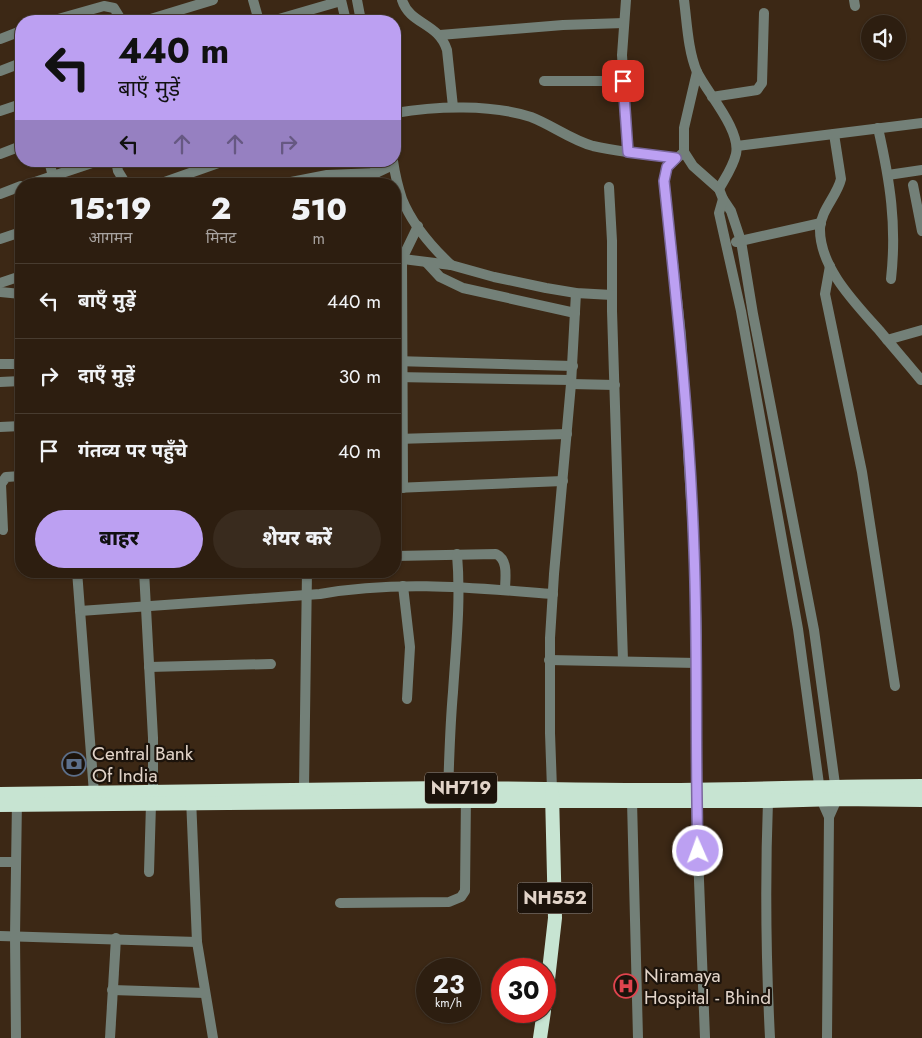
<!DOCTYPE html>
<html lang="hi">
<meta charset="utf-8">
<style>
body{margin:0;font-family:Jost,"Noto Sans Devanagari",sans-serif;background:#392b1e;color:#f1f3f6;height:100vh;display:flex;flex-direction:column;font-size:19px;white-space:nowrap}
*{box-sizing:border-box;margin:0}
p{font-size:16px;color:#a7a29f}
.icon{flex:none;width:28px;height:28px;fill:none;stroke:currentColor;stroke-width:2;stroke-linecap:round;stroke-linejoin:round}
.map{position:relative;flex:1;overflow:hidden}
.panel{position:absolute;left:15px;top:178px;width:386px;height:400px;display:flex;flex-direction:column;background:#2d1e10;border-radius:20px;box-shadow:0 1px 4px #0004,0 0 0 1px #483c30}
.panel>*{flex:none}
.hud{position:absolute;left:15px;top:15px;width:386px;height:152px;border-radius:20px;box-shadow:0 1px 4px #0004,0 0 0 1px #483c30;background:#bca0f2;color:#111;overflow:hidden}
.buttons{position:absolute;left:861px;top:15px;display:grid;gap:10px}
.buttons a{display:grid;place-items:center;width:45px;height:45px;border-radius:50%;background:#2d1e10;box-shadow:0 1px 4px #0004,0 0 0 1px #483c30;font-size:25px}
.speed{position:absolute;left:416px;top:958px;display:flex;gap:10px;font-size:25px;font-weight:700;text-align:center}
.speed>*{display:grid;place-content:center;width:65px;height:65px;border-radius:50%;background:#2d1e10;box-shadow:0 1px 4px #0004,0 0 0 1px #483c30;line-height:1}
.speed small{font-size:12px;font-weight:400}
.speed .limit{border:8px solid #d22;background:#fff;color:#111}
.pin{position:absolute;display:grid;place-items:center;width:42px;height:42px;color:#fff;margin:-21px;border-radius:10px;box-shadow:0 2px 8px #0006}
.me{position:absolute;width:55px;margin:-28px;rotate:358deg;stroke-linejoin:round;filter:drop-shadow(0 0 4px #0008)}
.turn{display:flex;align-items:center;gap:18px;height:105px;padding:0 20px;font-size:22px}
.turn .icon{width:65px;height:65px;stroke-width:2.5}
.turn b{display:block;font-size:35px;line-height:42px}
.lanes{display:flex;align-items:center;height:48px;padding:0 20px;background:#0003;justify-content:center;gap:25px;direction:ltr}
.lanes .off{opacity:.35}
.eta{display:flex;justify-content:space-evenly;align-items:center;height:85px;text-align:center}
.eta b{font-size:30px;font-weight:800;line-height:35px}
.primary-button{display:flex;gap:10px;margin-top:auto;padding:10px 20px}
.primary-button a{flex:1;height:58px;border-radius:30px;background:#bca0f2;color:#111;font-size:20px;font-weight:800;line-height:58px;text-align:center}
.primary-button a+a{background:#392b1e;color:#f1f3f6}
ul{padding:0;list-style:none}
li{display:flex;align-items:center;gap:15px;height:75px;padding:0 20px;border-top:1px solid #483c30}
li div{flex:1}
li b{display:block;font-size:19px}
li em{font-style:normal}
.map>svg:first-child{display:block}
</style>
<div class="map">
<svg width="922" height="1038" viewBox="0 0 922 1038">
<rect width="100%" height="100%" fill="#3c2815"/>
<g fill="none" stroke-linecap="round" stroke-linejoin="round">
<g stroke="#738078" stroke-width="10">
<polyline points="253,0 259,21"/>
<polyline points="341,0 346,21"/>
<polyline points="357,0 361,21"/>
<path d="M402,0c8,25 36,22 45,50l6,57"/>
<polyline points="626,0 622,55 628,152"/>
<path d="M684,0c3,23 4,51 13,72 11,22 44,58 39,82 -3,13 -11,24 -17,35"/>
<polyline points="854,0 855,6"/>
<polyline points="51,21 104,6 114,8 122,21"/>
<polyline points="144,21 213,0"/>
<polyline points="272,21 341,1"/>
<polyline points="440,35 563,25 624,23"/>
<polyline points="0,39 21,31"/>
<polyline points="0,71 21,63"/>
<polyline points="697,72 684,128 684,152 693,166 719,189 723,199 731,211 741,241 753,314 814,630 837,799 829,817"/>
<polyline points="544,81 623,81"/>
<polyline points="712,97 757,90 762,83 764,13"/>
<polyline points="0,111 21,104"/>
<path d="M395,113c41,-7 96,-9 136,4 21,8 40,23 62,29 27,6 55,9 83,12"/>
<path d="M878,128c12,53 19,97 13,151"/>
<path d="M834,134l7,45c-4,17 -20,31 -21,49 -1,39 35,75 59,102 14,17 28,33 42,50"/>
<polyline points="737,146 922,123"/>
<polyline points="684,152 667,167 664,181 681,335 694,550 697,640 696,801 705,1038"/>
<polyline points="0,154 21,146"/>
<polyline points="49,161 55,184"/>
<polyline points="116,161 118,171 126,184"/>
<polyline points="374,161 376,173"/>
<path d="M393,161c2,13 5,26 9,38 10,25 30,48 49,66"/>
<polyline points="888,175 922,170"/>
<polyline points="29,184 98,161"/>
<polyline points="159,184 224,161"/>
<polyline points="281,184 327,175 376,173 393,165"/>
<polyline points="913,185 922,231"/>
<polyline points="609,187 612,241 612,311 623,661"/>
<polyline points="0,194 21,186"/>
<polyline points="723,199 719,213 741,311 798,629 821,799 829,817 827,1038"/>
<polyline points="0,239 21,232"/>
<polyline points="736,242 821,223"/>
<polyline points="395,258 451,265 494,277 546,288 576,293 612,295"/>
<polyline points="427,263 440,277 463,288 575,313"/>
<polyline points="830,266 825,294 862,472 895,686"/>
<polyline points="0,283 21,276"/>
<polyline points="0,292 21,294"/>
<polyline points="887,340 922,330"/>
<polyline points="395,361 573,366"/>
<polyline points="0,364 21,364"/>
<polyline points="395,377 571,380"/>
<polyline points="0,382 21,381"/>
<polyline points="571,384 615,385"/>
<polyline points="0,427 21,426"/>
<polyline points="396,439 567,434"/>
<polyline points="395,488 563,481"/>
<polyline points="403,488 402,259 418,226"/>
<polyline points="3,530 1,484 6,477 21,476"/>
<path d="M395,556l101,-2c13,6 9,24 9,36"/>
<polyline points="77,571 94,793"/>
<polyline points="144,571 153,738 153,793"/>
<polyline points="403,586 410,647 407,699"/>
<path d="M80,611l240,-17c78,-14 155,-6 233,0"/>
<polyline points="549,660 697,663"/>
<polyline points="149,667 271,664"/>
<polyline points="304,789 307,571"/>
<polyline points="552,789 550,733 550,638 554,574 571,384 576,293"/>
<path d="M448,795c1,-35 2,-69 5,-103 3,-47 8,-91 4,-138"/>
<polyline points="191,798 197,942 213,1038"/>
<polyline points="632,801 638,1038"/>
<path d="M768,801c-3,79 -2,158 2,237"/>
<polyline points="0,862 16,862"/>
<polyline points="149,872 151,804"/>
<polyline points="340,903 449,902 461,897 465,891 466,794"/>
<polyline points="0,936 197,942"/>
<polyline points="112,990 205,993"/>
<polyline points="16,1038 15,936 17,800"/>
<polyline points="110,1038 116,938"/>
</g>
<g stroke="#c7e4d2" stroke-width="14">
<path d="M0,794c148,-1 296,-5 445,-6 66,0 133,2 199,2 93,0 185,-4 278,-4"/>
<polyline points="0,805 466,801 768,801 837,799 922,800"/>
<polyline points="545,1006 555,918 552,793"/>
<polyline points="540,1038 544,1011"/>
</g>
</g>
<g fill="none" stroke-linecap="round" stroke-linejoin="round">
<g stroke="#7a689d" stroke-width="12">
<path id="route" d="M623,81l5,71 48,6 -9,9 -3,14c13,123 26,245 30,369 4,100 1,201 4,301"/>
</g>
<use href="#route" stroke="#bca0f2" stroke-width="9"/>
</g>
<defs>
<g id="bank-ring" transform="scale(1.25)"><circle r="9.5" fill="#1c130b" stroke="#5c6f8a" stroke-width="1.5"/><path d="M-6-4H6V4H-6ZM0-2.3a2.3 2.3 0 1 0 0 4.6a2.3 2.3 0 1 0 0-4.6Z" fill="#5c6f8a"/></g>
<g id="hospital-ring" transform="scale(1.25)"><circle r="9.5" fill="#1c130b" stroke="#e0444e" stroke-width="1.5"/><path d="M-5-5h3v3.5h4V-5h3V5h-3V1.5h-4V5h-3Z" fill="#e0444e"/></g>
</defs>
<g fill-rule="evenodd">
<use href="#bank-ring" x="74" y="764"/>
<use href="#hospital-ring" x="626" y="986"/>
</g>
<g text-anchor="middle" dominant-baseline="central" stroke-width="4.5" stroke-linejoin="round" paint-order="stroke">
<g fill="#1c130b" stroke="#a79a90" stroke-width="1">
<rect x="425" y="772.5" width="72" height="31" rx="4"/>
<rect x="517.5" y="882.5" width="75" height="31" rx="4"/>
</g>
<g font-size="18" font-weight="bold" fill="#e2d4c9">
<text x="461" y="788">NH719</text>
<text x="555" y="898">NH552</text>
</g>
<g font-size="19" fill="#e2d4c9" stroke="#1c130b" text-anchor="start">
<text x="92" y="753">Central Bank<tspan x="92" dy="22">Of India</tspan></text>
<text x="644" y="975">Niramaya<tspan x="644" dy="22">Hospital - Bhind</tspan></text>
</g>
</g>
</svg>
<div class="buttons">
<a><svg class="icon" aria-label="sound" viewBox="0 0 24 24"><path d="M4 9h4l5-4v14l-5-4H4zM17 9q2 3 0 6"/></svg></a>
</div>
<div class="speed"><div>23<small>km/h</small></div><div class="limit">30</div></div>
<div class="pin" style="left:623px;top:81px;background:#d93025"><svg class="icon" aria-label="arrive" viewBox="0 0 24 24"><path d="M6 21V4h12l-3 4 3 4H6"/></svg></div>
<svg class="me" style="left:698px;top:851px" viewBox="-20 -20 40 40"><circle r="17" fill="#bca0f2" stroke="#fff" stroke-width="3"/><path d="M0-11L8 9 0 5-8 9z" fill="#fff"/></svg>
<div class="hud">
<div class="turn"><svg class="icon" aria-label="left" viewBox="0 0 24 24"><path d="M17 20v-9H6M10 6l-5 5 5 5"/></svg><div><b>440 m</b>बाएँ मुड़ें</div></div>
<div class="lanes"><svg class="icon" aria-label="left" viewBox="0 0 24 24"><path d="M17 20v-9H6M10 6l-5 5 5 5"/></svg><svg class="icon off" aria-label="ahead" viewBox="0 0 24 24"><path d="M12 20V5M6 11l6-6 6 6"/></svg><svg class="icon off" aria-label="ahead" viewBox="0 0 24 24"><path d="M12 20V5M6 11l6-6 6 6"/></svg><svg class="icon off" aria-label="right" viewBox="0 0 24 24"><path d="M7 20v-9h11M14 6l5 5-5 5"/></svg></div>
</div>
<section class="panel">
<div class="eta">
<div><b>15:19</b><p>आगमन</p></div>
<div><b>2</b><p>मिनट</p></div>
<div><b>510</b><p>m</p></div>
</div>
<ul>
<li><svg class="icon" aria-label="left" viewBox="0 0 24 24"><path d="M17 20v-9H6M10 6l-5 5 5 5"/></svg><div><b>बाएँ मुड़ें</b></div><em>440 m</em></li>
<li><svg class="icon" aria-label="right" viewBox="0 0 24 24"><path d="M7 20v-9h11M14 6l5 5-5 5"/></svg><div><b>दाएँ मुड़ें</b></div><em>30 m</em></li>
<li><svg class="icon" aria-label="arrive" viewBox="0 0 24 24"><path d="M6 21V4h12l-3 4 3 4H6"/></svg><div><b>गंतव्य पर पहुँचे</b></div><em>40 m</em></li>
</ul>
<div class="primary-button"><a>बाहर</a><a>शेयर करें</a></div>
</section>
</div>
